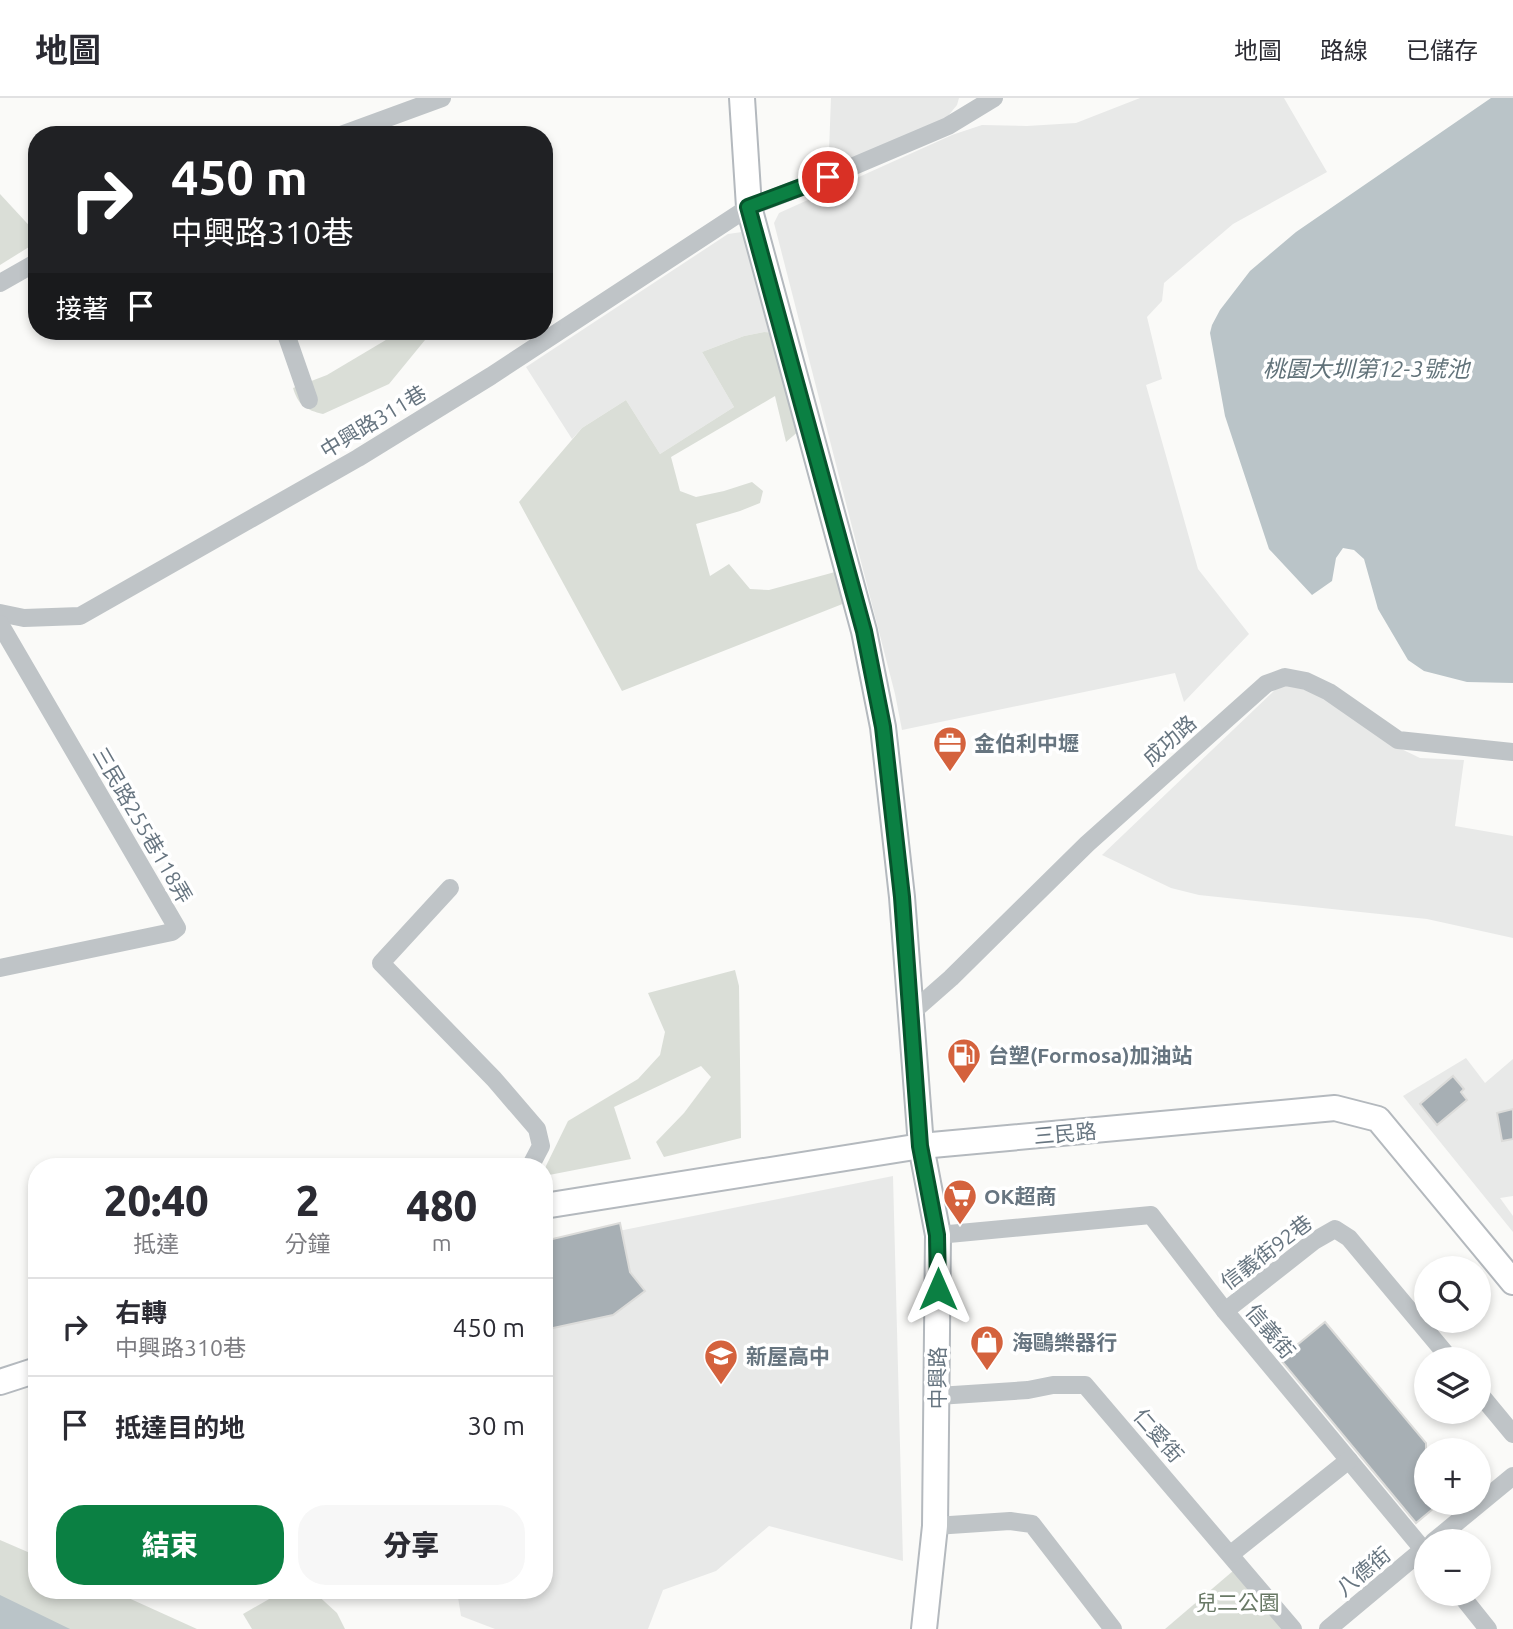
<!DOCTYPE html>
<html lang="zh-TW">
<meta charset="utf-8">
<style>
body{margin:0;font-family:Ubuntu,"Noto Sans TC",sans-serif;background:#f7f7f7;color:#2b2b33;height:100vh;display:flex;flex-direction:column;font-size:26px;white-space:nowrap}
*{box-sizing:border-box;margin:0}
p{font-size:23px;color:#7c7c81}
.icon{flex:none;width:38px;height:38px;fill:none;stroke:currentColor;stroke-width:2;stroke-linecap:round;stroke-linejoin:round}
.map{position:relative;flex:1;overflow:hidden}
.sheet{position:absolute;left:28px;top:1060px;width:525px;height:441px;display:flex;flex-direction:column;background:#fff;border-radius:28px;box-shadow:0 4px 10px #0003}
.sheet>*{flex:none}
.hud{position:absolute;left:28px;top:28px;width:525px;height:214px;border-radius:28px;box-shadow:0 4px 10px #0003;background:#202124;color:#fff;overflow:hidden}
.buttons{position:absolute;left:1414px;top:1158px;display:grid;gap:14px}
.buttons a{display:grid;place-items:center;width:77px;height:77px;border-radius:50%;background:#fff;box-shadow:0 4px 10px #0003;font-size:35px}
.pin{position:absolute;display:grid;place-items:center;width:60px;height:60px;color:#fff;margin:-30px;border:4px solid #fff;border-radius:50%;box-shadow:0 2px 7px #0007}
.me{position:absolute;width:77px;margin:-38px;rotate:0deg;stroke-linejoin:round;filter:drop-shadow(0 0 5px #0008)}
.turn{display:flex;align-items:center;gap:24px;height:147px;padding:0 28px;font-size:32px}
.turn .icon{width:91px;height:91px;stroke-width:2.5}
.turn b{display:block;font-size:49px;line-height:60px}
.then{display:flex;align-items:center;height:66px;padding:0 28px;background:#0003;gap:14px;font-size:26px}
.eta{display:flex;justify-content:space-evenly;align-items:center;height:119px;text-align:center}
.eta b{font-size:42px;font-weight:800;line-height:49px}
.action{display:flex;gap:14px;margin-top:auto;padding:14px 28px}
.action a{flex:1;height:80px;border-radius:28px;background:#0b8043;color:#fff;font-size:28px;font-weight:800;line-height:80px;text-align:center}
.action a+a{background:#f7f7f7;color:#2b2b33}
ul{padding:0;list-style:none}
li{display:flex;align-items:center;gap:21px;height:98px;padding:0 28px;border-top:2px solid #e1e1e2}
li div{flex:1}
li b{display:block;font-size:26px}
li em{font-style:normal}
header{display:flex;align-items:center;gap:42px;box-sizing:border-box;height:98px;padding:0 35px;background:#fff;border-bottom:2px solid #e1e1e2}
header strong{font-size:33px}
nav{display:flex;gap:38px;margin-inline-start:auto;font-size:24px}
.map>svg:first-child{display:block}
</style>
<header>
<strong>地圖</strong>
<nav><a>地圖</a><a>路線</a><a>已儲存</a></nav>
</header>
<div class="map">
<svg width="1513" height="1531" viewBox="0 0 1513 1531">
<rect width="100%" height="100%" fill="#fafaf8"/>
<g fill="#e8e9e8">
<polygon points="831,0 959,0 957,7 943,24 828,79"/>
<polygon points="1140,0 1284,0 1327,74 1233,126 1164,185 1162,203 1147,219 1162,281 1146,287 1198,471 1249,536 1184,604 1175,575 902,632 895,596 774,125 779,115 952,37 982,27 1027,28 1076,25"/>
<polygon points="742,134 778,235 764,234 744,238 702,254 734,309 660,356 626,302 582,330 572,341 526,269 728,136"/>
<polygon points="1302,586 1391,646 1420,660 1464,662 1455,728 1513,738 1513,840 1427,821 1199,797 1171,790 1102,757 1278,589"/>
<polygon points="1466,960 1485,985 1513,961 1513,1098 1500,1100 1513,1118 1513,1134 1403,998"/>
<polygon points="893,1078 903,1463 769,1428 716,1473 663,1492 648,1531 495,1531 461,1518 457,1493 544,1493 544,1148"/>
</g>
<g fill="#daded7">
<polygon points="0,96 37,136 37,144 0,167"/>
<path d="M401,233h22l2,9 -36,44 -66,30c-17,-4 -25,-9 -30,-26l34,-13z"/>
<polygon points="764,234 778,235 800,332 786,344 775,298 671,359 680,393 696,399 724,393 752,384 763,393 760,405 740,413 696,426 710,478 729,466 750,491 769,492 835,474 845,505 622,593 519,404 582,330 626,302 660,356 734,309 702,254 744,238"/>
<polygon points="735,872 739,888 741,1040 664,1059 656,1044 684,1015 711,979 701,968 614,1009 631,1061 544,1078 544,1072 568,1023 638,981 660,957 665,934 648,895"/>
<polygon points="0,1442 37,1458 37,1493 113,1493 197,1531 0,1531"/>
<polygon points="1240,1467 1293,1531 1165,1531"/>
<polygon points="283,1493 313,1493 337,1515 345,1531 252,1531 243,1516"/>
</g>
<g fill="#bac4c8">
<polygon points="1491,0 1513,0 1513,585 1467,584 1424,573 1408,562 1378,511 1364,461 1354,452 1343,450 1336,460 1332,483 1312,497 1269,451 1225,318 1210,235 1212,227 1220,212 1250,173 1296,134"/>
<polygon points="0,1497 70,1531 0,1531"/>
</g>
<g fill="#a7afb4" stroke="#dcdcda" stroke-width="2">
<polygon points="1453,978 1464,991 1461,994 1467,1002 1437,1027 1420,1006"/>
<polygon points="1513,1011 1513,1041 1502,1043 1497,1015"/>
<polygon points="620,1125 630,1174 645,1193 613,1217 544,1232 544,1143"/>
<polygon points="1325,1224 1426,1345 1426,1405 1440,1405 1416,1425 1280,1261"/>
</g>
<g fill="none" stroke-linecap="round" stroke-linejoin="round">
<g stroke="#b4b9be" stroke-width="28">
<g id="secondary">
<polyline points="742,0 749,109 864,533 883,629 902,799 921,1048 938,1137 935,1428 924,1531"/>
<polyline points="544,1108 921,1048 1335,1010 1378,1021 1513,1184"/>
<polyline points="0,1284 37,1272"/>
</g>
</g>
<g stroke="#bfc4c7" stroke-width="18">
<polyline points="341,37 442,0"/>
<polyline points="0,185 37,164"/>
<polyline points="285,233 309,302"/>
<polyline points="0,515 24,520 80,518 358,360 491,278 749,109 828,79 948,28 994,0"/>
<polyline points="0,526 177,830 172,834 0,870"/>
<polyline points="450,790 381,865 494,981 537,1031 541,1048 530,1069"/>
<polyline points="910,916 951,880 1087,746 1266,586 1285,579 1306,583 1329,594 1398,642 1513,654"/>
<polyline points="938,1137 1151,1117 1225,1213 1426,1455"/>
<polyline points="1225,1213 1314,1143 1335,1131 1349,1140 1451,1262"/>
<polyline points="1479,1295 1513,1336"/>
<polyline points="938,1298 1028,1292 1053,1287 1085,1287 1293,1531"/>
<polyline points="935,1428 1010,1423 1032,1426 1113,1531"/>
<polyline points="1433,1444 1513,1378"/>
<polyline points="1231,1456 1349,1362"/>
<polyline points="1460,1496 1488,1531"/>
<polyline points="1328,1531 1426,1449"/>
</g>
<use href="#secondary" stroke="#fff" stroke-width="24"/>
</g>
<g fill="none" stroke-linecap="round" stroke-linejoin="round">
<g stroke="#07532c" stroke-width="18">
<polyline id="route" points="828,79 748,109 864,533 883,629 902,799 920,1048 937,1137 938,1191"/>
</g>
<use href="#route" stroke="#0b8043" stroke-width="12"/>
</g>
<defs>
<g id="office-pin" transform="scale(1.75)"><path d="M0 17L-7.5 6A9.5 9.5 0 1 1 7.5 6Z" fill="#d4623d" stroke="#fff"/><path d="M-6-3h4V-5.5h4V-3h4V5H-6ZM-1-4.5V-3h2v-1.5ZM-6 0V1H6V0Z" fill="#fff"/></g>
<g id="fuel-pin" transform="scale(1.75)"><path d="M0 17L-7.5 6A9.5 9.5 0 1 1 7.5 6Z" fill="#d4623d" stroke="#fff"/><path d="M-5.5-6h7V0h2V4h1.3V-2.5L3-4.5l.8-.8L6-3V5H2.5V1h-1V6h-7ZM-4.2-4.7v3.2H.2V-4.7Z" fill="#fff"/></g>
<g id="supermarket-pin" transform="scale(1.75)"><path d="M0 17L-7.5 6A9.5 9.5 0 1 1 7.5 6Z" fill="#d4623d" stroke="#fff"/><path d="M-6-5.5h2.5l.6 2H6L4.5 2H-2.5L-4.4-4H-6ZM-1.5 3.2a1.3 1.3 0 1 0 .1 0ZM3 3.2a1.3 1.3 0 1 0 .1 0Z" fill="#fff"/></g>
<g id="shop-pin" transform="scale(1.75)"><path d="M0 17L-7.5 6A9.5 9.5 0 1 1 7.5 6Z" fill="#d4623d" stroke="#fff"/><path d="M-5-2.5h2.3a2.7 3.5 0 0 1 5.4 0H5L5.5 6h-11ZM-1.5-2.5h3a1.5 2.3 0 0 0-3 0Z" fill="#fff"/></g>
<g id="school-pin" transform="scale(1.75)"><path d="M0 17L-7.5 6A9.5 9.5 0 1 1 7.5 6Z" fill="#d4623d" stroke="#fff"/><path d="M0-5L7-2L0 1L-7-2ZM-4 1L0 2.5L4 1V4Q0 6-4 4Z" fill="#fff"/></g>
</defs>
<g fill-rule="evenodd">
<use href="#office-pin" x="950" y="645"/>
<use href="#fuel-pin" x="964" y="957"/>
<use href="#supermarket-pin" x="960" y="1098"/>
<use href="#shop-pin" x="987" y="1244"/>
<use href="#school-pin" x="721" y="1258"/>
</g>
<g text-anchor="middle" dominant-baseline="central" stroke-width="7" stroke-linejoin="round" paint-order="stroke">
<g font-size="21" fill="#677580" stroke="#fff">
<text transform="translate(373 323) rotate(-31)">中興路311巷</text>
<text transform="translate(1169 642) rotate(-42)">成功路</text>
<text transform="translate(143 727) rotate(60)">三民路255巷118弄</text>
<text transform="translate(1065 1035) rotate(-5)">三民路</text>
<text transform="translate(1266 1154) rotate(-37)">信義街92巷</text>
<text transform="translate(1271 1233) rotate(50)">信義街</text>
<text transform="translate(937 1280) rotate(-90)">中興路</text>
<text transform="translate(1159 1337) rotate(49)">仁愛街</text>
<text transform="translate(1363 1473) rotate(-40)">八德街</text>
</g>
<g font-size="21" font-weight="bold" fill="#677580" stroke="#fff" text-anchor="start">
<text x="974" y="645">金伯利中壢</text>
<text x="988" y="957">台塑(Formosa)加油站</text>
<text x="984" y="1098">OK超商</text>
<text x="1012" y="1244">海鷗樂器行</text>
<text x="746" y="1258">新屋高中</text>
</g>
<g font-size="21" fill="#697966" stroke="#fff">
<text x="1238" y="1504">兒二公園</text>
</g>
<g font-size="23" font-style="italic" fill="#62737a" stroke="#fff">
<text x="1366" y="270">桃園大圳第12-3號池</text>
</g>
</g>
</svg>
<div class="buttons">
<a><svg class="icon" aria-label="search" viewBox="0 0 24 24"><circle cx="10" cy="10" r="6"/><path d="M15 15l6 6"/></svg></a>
<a><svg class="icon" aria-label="layers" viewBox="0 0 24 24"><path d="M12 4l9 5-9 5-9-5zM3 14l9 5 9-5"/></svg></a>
<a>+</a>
<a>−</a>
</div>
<div class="pin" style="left:828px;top:79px;background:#d93025"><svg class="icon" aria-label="arrive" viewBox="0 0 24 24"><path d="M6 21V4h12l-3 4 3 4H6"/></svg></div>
<svg class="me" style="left:938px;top:1191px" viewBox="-20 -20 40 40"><path d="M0-17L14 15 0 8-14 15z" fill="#0b8043" stroke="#fff" stroke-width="4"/></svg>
<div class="hud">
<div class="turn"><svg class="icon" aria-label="right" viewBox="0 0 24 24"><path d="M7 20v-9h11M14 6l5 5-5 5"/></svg><div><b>450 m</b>中興路310巷</div></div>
<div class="then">接著<svg class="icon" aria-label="arrive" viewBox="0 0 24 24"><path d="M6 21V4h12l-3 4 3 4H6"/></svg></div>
</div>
<section class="sheet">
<div class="eta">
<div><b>20:40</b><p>抵達</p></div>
<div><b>2</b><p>分鐘</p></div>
<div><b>480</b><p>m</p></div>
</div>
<ul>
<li><svg class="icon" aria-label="right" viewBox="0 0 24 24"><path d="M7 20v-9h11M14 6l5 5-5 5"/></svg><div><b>右轉</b><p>中興路310巷</p></div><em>450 m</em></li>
<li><svg class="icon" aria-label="arrive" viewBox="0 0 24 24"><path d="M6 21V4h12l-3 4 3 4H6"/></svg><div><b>抵達目的地</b></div><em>30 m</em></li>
</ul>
<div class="action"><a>結束</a><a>分享</a></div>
</section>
</div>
